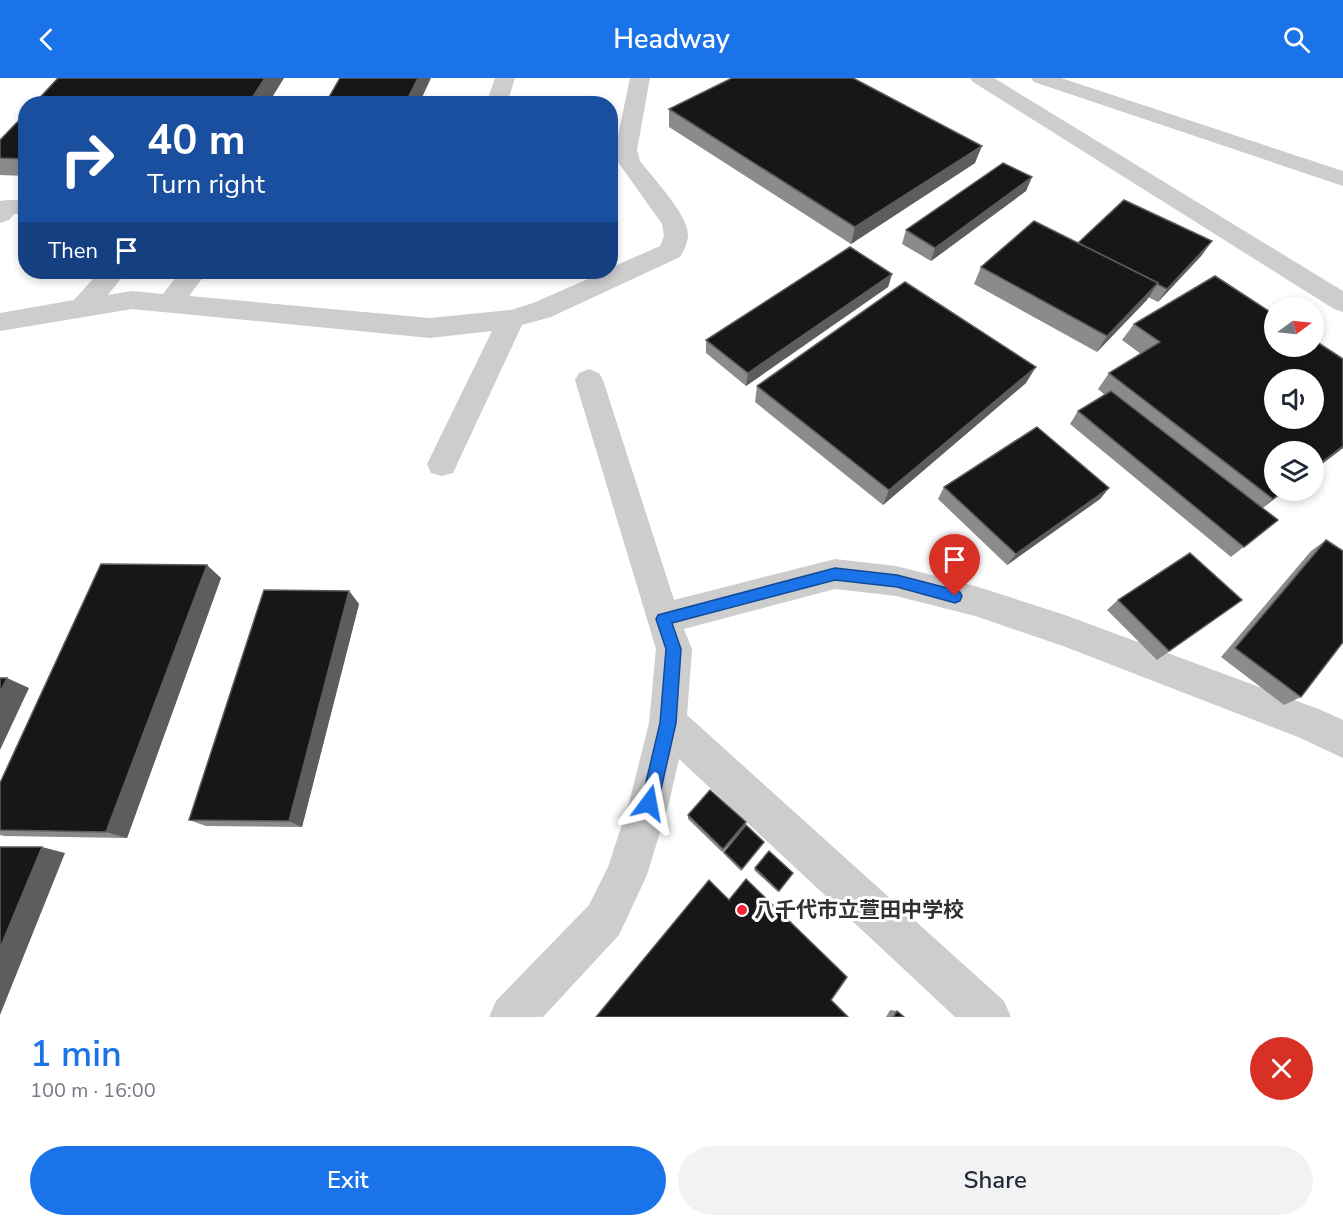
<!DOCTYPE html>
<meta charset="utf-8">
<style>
body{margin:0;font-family:"Nunito Sans","Noto Sans JP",sans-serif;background:#f2f2f3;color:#1f2937;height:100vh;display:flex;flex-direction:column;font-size:22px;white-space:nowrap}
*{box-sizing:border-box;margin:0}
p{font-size:20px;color:#747a83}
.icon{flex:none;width:33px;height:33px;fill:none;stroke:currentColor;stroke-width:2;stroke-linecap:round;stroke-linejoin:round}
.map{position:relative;height:939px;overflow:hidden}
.sheet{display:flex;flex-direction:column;background:#fff;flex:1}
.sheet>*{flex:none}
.guide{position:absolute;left:18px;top:18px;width:600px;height:183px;border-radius:24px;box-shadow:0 3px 9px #0003;background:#1a4fa0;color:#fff;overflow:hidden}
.needle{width:39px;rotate:75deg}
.buttons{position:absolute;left:1264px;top:219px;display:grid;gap:12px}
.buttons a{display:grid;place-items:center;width:60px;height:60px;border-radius:50%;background:#fff;box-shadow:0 3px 9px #0003;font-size:30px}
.pin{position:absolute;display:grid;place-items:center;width:51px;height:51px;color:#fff;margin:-62px -26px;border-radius:50% 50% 50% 0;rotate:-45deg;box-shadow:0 0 6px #0007}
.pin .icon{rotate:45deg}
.me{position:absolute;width:66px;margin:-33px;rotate:13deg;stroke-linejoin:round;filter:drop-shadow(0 0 4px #0008)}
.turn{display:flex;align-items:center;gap:21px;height:126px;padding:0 30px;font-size:27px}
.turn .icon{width:78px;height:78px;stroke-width:2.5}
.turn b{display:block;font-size:42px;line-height:51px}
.then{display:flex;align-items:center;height:57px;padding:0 30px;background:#0003;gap:12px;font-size:22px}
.round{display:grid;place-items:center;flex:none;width:63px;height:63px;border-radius:32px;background:#f2f2f3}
.summary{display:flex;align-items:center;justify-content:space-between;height:102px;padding:0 30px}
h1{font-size:36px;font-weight:600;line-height:45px;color:#1a73e8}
.action{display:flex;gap:12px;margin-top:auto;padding:12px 30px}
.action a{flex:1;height:69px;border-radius:36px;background:#1a73e8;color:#fff;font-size:24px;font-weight:600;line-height:69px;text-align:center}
.action a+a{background:#f2f2f3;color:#1f2937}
header{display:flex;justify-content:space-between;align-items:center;height:78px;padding:0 30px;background:#1a73e8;color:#fff;font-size:27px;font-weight:600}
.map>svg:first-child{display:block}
</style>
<header><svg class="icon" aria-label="back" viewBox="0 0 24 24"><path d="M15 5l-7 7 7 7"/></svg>Headway<svg class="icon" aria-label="search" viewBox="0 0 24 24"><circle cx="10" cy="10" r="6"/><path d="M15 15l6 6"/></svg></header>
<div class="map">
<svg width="1343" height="939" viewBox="0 0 1343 939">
<rect width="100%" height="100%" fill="#fff"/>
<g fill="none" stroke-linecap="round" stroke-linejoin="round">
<g fill="#cdcdcd" fill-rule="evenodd">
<polygon points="495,0 515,0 507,26 486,26"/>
<path d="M630,0h20l-13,72 3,11c13,17 49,55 48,74 0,7 -4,16 -8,22l-129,60 -29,8 -69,148 -11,3 -11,-3 -4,-9 65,-133 -62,7 -298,-29 -132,22v-18l74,-13 25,-28h27l-18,23 24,-4 31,3 17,-22h27l-18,24 241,22 81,-8 22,-7 71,-31h6v-4l50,-22 4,-10 -2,-12 -44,-62 -3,-12z"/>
<polygon points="970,0 994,0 1343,213 1343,234 1334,231 973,4"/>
<polygon points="1031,0 1061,0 1343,93 1343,108 1034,4"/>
<polygon points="7,122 26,122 26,136 14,136 9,142 0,145 0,123"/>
<polygon points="589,291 599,295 603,302 674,522 835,481 896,488 975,508 1065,537 1321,632 1343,642 1343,680 1298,659 1063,568 975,538 896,518 835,511 684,551 692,571 687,637 1004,923 1011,939 955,939 679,681 669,725 647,797 619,857 543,939 489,939 496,923 589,827 608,789 629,725 649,645 656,571 575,302 579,295"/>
</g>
</g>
<g fill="#8b8b8b">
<polygon points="669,31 975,85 851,166 669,49"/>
<polygon points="26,35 26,98 0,97 0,62"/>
<polygon points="1032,99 1026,113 931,183 902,166 906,152"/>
<polygon points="1078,165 1202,177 1158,224 1148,219 1097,274 974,206 981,189"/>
<polygon points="892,196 888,209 746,308 706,275 706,262"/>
<polygon points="1134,246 1343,370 1314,392 1314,374 1275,412 1286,412 1262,430 1278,442 1231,479 1070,346 1078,333 1105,317 1098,311 1109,295 1141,276 1122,262"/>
<polygon points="1026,305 883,427 755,324 757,308"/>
<polygon points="944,409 1109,410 1100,421 1007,487 938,421"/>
<polygon points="1326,462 1301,619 1284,627 1221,579 1311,473"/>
<polygon points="221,500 127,760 4,758 0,757 0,705"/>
<polygon points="349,513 359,526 302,749 206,748 189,742"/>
<polygon points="1118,522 1242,522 1157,582 1107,532"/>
<polygon points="688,737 746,744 745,748 722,774 688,741"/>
<polygon points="764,764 741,793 723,775 724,774"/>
<polygon points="769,773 793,795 778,814 754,792"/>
<polygon points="890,932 897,933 904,939 886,939"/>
</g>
<g fill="#5d5d5d">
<polygon points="265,0 284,0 268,26 248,26"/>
<polygon points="418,0 431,0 419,26 405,26"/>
<polygon points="982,68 975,85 851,166 855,149"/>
<polygon points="1032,99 1026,113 931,183 935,170"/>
<polygon points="1212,163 1202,177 1158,224 1167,211"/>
<polygon points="892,196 888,209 746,308 748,295"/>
<polygon points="1158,205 1147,222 1097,274 1107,258"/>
<polygon points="1036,289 1026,305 883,427 889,412"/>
<polygon points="1343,368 1343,370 1314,392 1314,390"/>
<polygon points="1109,410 1100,421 1007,487 1016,476"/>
<polygon points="1284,412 1286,412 1256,435 1273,421"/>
<polygon points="207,487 221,500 127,760 106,754"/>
<polygon points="349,513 359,526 302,749 289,743"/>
<polygon points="7,600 29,610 0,672 0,614"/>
<polygon points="746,744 745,748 722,774 723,771"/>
<polygon points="42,769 65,775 0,937 0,870"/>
</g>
<g fill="#171717" stroke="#5d5d5d" stroke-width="1.5" fill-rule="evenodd">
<polygon points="58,0 265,0 248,26 34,26"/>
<polygon points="340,0 418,0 405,26 325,26"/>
<polygon points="732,0 853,0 982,68 855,149 669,31"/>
<polygon points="26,35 26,81 0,80 0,62"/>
<polygon points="1003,85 1032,99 935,170 906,152"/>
<polygon points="1124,122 1212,163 1167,211 1157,206 1158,205 1078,165"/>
<polygon points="1034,143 1158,205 1107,258 981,189"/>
<polygon points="850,169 892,196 748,295 706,262"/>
<path d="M1215,198l60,39v31h39v-6l29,19v87l-29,22v-16h-39v38h9l-11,9 -164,-126 51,-31 -26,-18zM1275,302h39v38h-39z"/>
<polygon points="905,204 1036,289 889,412 757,308"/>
<polygon points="1111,313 1278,442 1244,469 1078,333"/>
<polygon points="1037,349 1109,410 1016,476 944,409"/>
<polygon points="1326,462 1343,473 1343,564 1301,619 1235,570"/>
<polygon points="1190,475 1242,522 1169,573 1118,522"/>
<polygon points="101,486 207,487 106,754 0,752 0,705"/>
<polygon points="264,512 349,513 289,743 189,742"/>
<polygon points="0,600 7,600 0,614"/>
<polygon points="710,712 746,744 723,771 688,737"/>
<polygon points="746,747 764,764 742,791 724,774"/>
<polygon points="0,769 42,769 0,870"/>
<polygon points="769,773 793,795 779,813 755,790"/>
<polygon points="746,801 847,899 831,922 848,939 596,939 709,802 729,822"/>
<polygon points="897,933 904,939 893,939"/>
</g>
<polygon fill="#1a73e8" stroke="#114b97" stroke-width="1.5" points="835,490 897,497 955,512 960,514 962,518 960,523 955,525 897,509 835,502 672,545 681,571 676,645 658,725 655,731 649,733 644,731 641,725 660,645 666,571 656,541 658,537"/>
<circle fill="#f52336" stroke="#fff" stroke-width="2" cx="742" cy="832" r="6"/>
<g text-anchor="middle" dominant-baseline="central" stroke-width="6" stroke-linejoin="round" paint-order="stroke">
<g font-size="21" font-weight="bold" fill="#303030" stroke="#fff" text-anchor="start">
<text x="754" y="832">八千代市立萱田中学校</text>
</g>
</g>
</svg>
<div class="buttons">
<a><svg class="needle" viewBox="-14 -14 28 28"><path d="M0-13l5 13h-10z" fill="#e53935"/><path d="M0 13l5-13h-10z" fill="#747a83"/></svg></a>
<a><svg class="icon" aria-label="sound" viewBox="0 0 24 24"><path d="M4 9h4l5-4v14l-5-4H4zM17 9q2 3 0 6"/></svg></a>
<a><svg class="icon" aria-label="layers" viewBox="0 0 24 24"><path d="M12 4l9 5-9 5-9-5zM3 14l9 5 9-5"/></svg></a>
</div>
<div class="pin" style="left:955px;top:518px;background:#d93025"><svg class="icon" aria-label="arrive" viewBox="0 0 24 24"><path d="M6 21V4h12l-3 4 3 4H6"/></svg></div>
<svg class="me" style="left:649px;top:725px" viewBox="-20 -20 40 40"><path d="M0-17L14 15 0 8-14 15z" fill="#1a73e8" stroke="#fff" stroke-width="4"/></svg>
<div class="guide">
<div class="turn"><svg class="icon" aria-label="right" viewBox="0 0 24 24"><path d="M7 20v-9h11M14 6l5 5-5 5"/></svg><div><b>40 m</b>Turn right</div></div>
<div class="then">Then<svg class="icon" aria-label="arrive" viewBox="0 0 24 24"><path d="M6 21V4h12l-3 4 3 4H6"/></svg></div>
</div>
</div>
<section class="sheet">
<div class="summary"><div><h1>1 min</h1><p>100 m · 16:00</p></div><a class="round" style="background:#d93025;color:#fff"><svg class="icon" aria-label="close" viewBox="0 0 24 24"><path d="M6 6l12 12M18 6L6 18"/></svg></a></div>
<div class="action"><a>Exit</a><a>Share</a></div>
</section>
